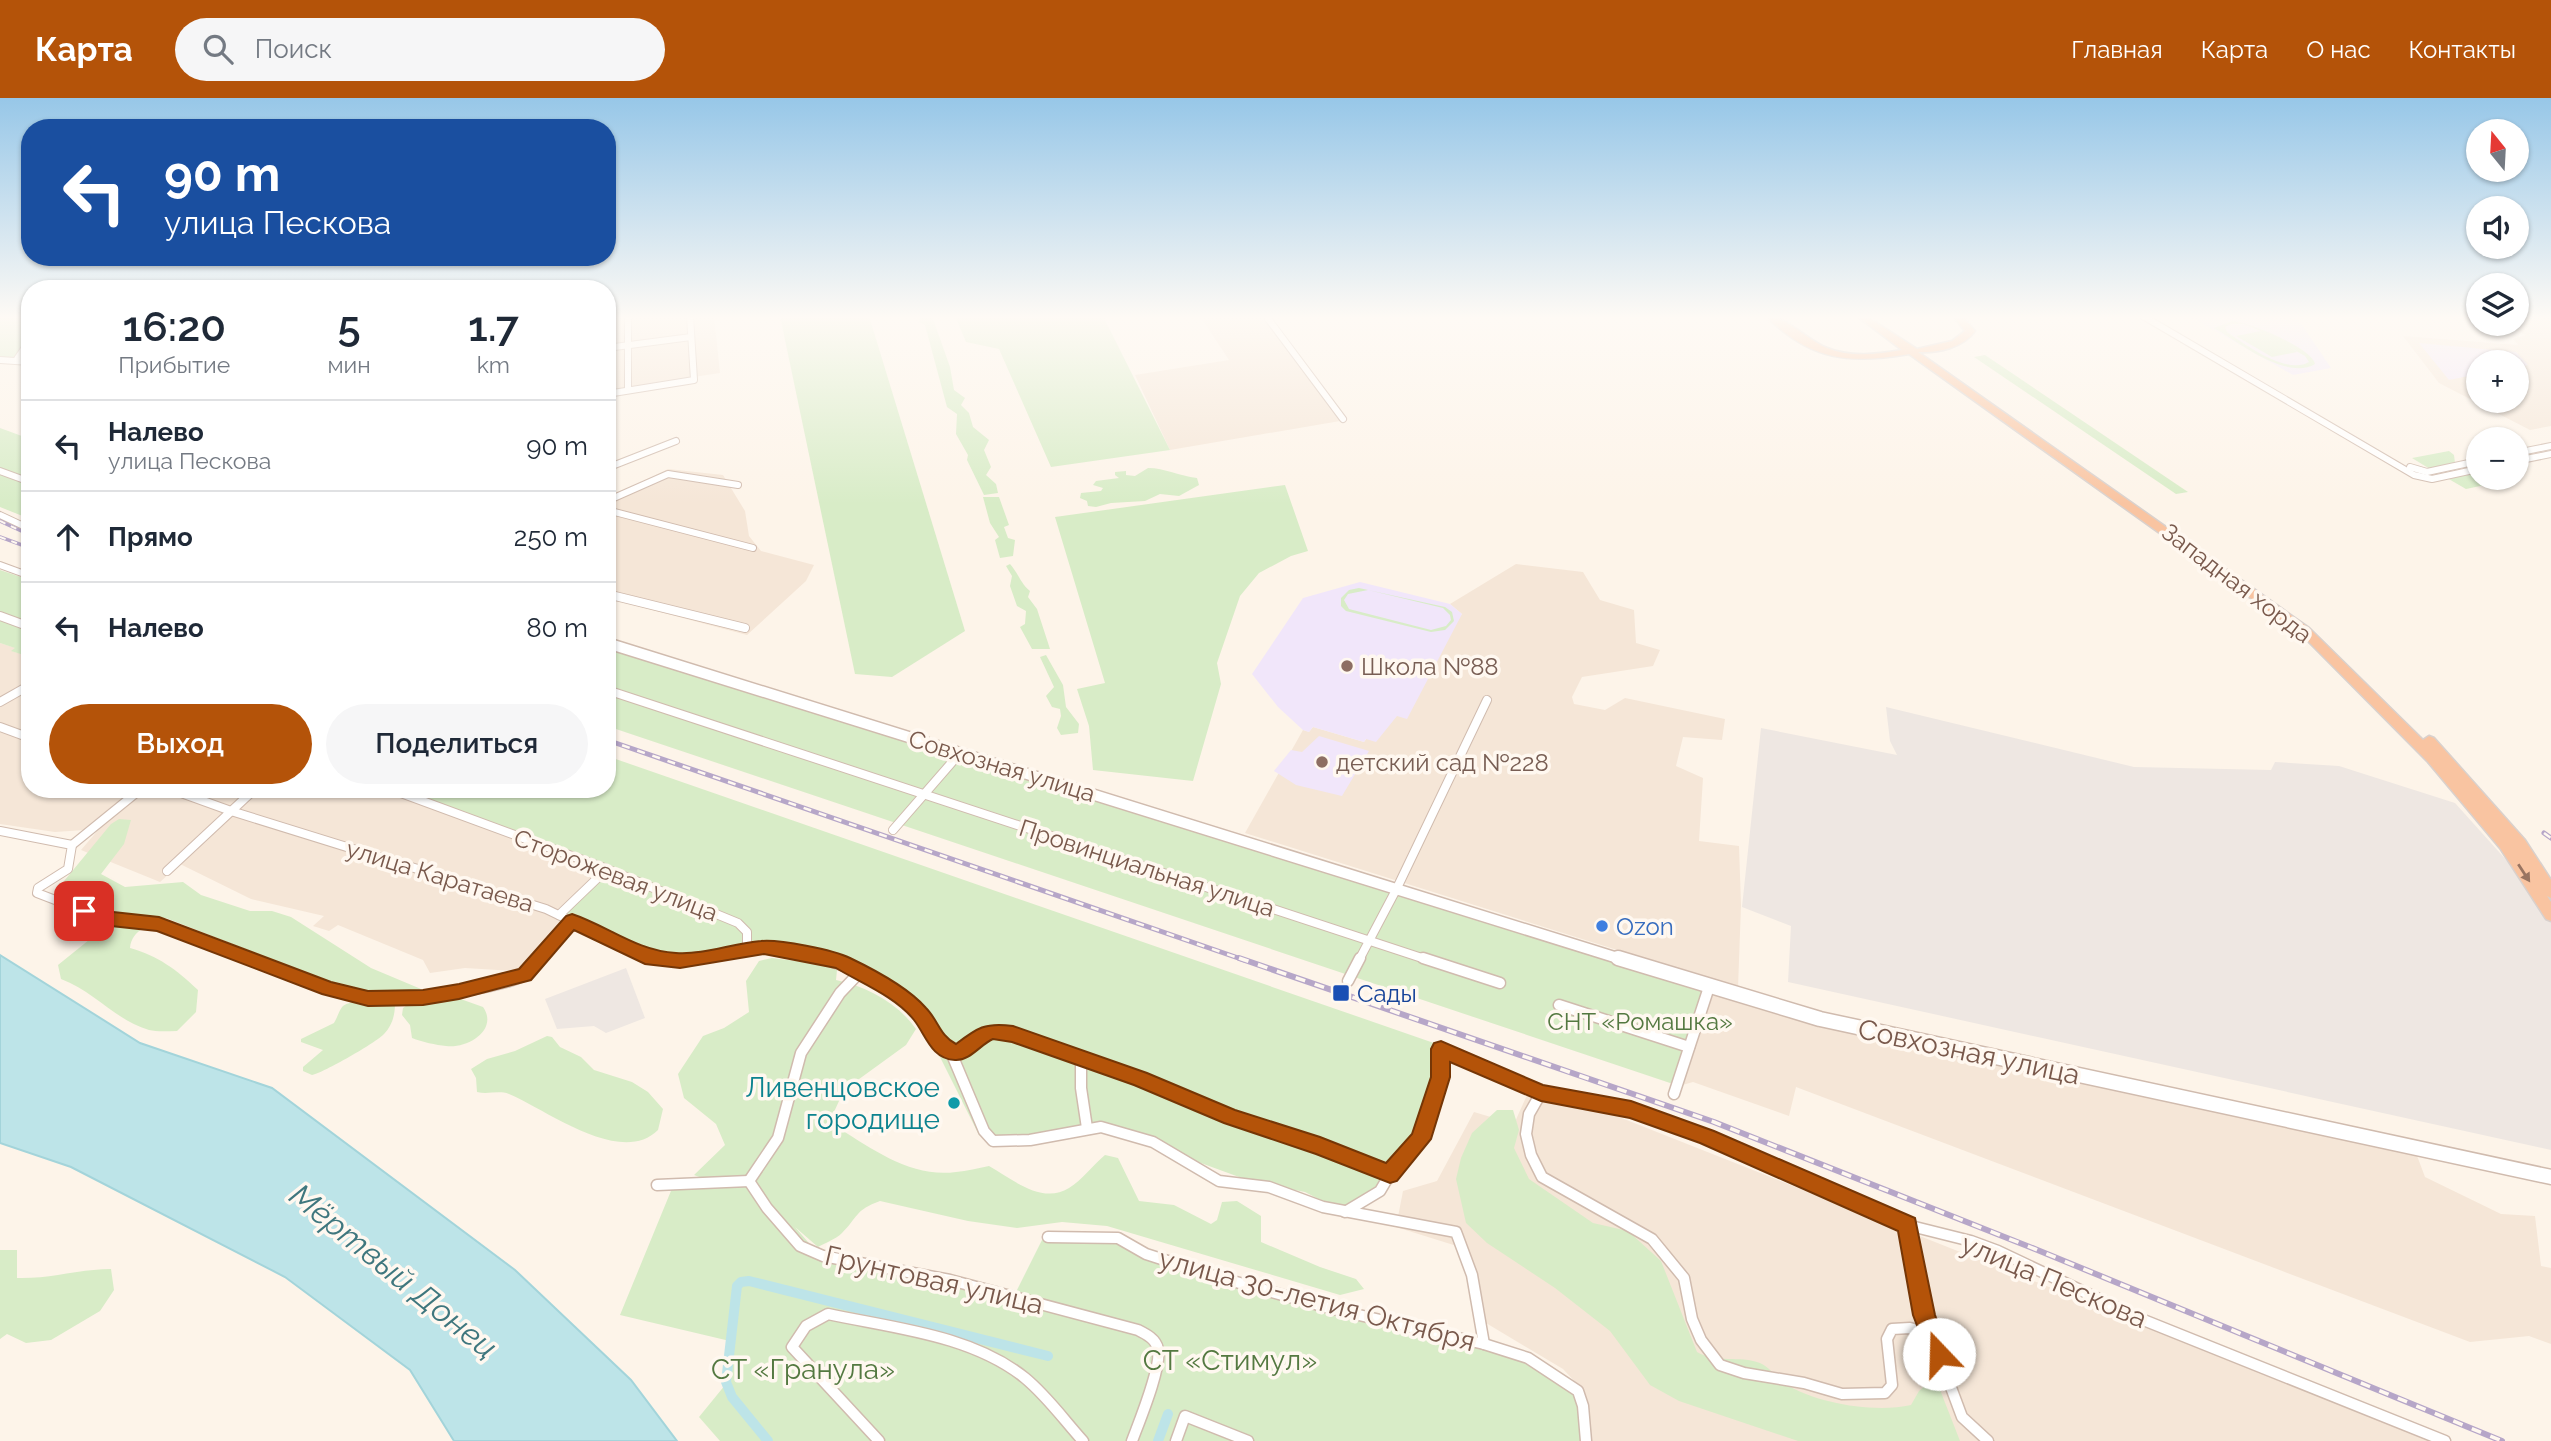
<!DOCTYPE html>
<html lang="ru">
<meta charset="utf-8">
<style>
body{margin:0;font-family:Raleway,sans-serif;background:#f6f6f7;color:#1f2937;height:100vh;display:flex;flex-direction:column;font-size:26px;white-space:nowrap}
*{box-sizing:border-box;margin:0}
p{font-size:23px;color:#747a83}
.icon{flex:none;width:38px;height:38px;fill:none;stroke:currentColor;stroke-width:2;stroke-linecap:round;stroke-linejoin:round}
.map{position:relative;flex:1;overflow:hidden}
.details{position:absolute;left:21px;top:182px;width:595px;height:518px;display:flex;flex-direction:column;background:#fff;border-radius:28px;box-shadow:0 2px 5px #0004}
.details>*{flex:none}
.hud{position:absolute;left:21px;top:21px;width:595px;height:147px;border-radius:28px;box-shadow:0 2px 5px #0004;background:#1a4fa0;color:#fff;overflow:hidden}
.needle{width:46px;rotate:342deg}
.buttons{position:absolute;left:2466px;top:21px;display:grid;gap:14px}
.buttons a{display:grid;place-items:center;width:63px;height:63px;border-radius:50%;background:#fff;box-shadow:0 2px 5px #0004;font-size:35px}
.pin{position:absolute;display:grid;place-items:center;width:60px;height:60px;color:#fff;margin:-30px;border-radius:14px;box-shadow:0 4px 10px #0006}
.me{position:absolute;width:77px;margin:-38px;rotate:339deg;stroke-linejoin:round;filter:drop-shadow(0 0 5px #0008)}
.turn{display:flex;align-items:center;gap:24px;height:147px;padding:0 28px;font-size:32px}
.turn .icon{width:91px;height:91px;stroke-width:2.5}
.turn b{display:block;font-size:49px;line-height:60px}
.eta{display:flex;justify-content:space-evenly;align-items:center;height:119px;text-align:center}
.eta b{font-size:42px;font-weight:600;line-height:49px}
.cta{display:flex;gap:14px;margin-top:auto;padding:14px 28px}
.cta a{flex:1;height:80px;border-radius:42px;background:#b45309;color:#fff;font-size:28px;font-weight:600;line-height:80px;text-align:center}
.cta a+a{background:#f6f6f7;color:#1f2937}
ul{padding:0;list-style:none}
li{display:flex;align-items:center;gap:21px;height:91px;padding:0 28px;border-top:2px solid #e0e1e3}
li div{flex:1}
li b{display:block;font-size:26px}
li em{font-style:normal}
header{display:flex;align-items:center;gap:42px;box-sizing:border-box;height:98px;padding:0 35px;background:#b45309;color:#fff}
header strong{font-size:33px}
nav{display:flex;gap:38px;margin-inline-start:auto;font-size:24px}
.search{width:490px;height:63px;background:#f6f6f7;display:flex;align-items:center;gap:18px;box-sizing:border-box;padding:0 24px;border-radius:38px;color:#747a83;font-size:26px}
.map>svg:first-child{display:block}
</style>
<header>
<strong>Карта</strong>
<div class="search"><svg class="icon" aria-label="search" viewBox="0 0 24 24"><circle cx="10" cy="10" r="6"/><path d="M15 15l6 6"/></svg>Поиск</div>
<nav><a>Главная</a><a>Карта</a><a>О нас</a><a>Контакты</a></nav>
</header>
<div class="map">
<svg width="2551" height="1343" viewBox="0 0 2551 1343">
<rect width="100%" height="100%" fill="#fdf4e9"/>
<g fill="#f5e6d7" fill-rule="evenodd">
<polygon points="607,218 714,218 720,275 607,292"/>
<polygon points="1200,218 1269,218 1346,322 1170,352 1135,277 1229,262"/>
<path d="M2517,218h34v110l-21,4 -91,-47 -36,-47 115,9 -5,-6 13,-4 -25,-11h15zM2478,264h38v39h-38z"/>
<polygon points="668,371 723,377 745,413 749,438 761,453 814,467 806,483 747,537 607,500 607,401"/>
<polygon points="1516,466 1583,474 1600,502 1634,512 1636,545 1660,552 1653,568 1582,579 1572,599 1574,606 1605,612 1625,600 1725,621 1722,642 1683,639 1676,668 1703,680 1699,743 1739,748 1741,807 1738,890 1245,735 1303,632 1309,634 1313,629 1364,644 1462,516 1450,506"/>
<polygon points="0,545 16,550 12,553 30,559 30,691 393,691 607,770 572,825 529,874 465,870 430,875 423,862 338,827 329,833 313,828 324,818 251,801 180,766 160,784 81,752 99,731 55,734 0,726"/>
<polygon points="1708,892 2416,1055 2425,1079 2501,1116 2535,1118 2541,1168 2551,1170 2551,1246 2529,1238 2470,1244 1796,989 1789,1018 1693,984 1679,988"/>
<polygon points="1527,997 1566,998 2438,1343 1589,1343 1582,1291 1563,1271 1476,1219 1460,1149 1396,1129 1403,1093 1437,1083 1474,1014 1514,1026"/>
</g>
<g fill="#eee7e2">
<polygon points="1886,609 2134,669 2271,672 2275,664 2339,668 2455,705 2535,794 2551,825 2551,1052 1788,884 1791,828 1742,809 1761,630 1897,657 1890,643"/>
<polygon points="626,870 645,920 606,935 594,928 557,931 545,901"/>
</g>
<g fill="#f1e6fa">
<polygon points="2189,218 2296,218 2331,270 2293,277"/>
<polygon points="2419,245 2516,254 2528,267 2517,269 2516,264 2478,264 2478,276 2449,282"/>
<polygon points="1360,484 1450,506 1462,516 1407,621 1397,618 1376,644 1366,641 1364,644 1313,629 1309,634 1303,632 1278,609 1252,576 1303,500"/>
<polygon points="1319,638 1369,653 1342,698 1296,687 1274,673 1291,652 1302,654"/>
</g>
<g fill="#d8ecc7" fill-rule="evenodd">
<polygon points="0,218 30,218 30,262 0,263"/>
<polygon points="780,218 869,218 965,533 892,579 855,576"/>
<polygon points="919,218 932,218 950,269 954,292 965,300 961,307 969,315 973,329 989,342 984,352 991,369 986,377 996,386 998,395 984,397 967,362 968,357 956,336 957,316 947,309 925,227 919,224"/>
<polygon points="955,218 1103,218 1170,352 1051,369 999,251 966,244"/>
<path d="M2232,223c17,1 80,27 83,43 -28,17 -75,-21 -101,-36zM2231,226h13l17,7 -25,5 36,21 25,-5 -8,-5 16,9 4,6c-23,13 -63,-17 -82,-30l-2,-5z"/>
<polygon points="1985,257 2188,394 2176,396 1974,259"/>
<polygon points="0,330 30,341 30,421 0,409"/>
<polygon points="2449,353 2454,357 2455,365 2430,371 2412,360"/>
<path d="M1148,370c17,0 31,8 49,10l2,7 -20,11 -19,-2 -15,7 -34,2 -15,4 -8,-1 -1,-5 -7,-3 1,-5 20,-2 2,-3 -10,-3 3,-4 23,-3 -4,-3v-3l11,-1v4l9,1z"/>
<polygon points="2473,375 2478,376 2478,380 2496,380 2504,383 2466,391 2447,380"/>
<polygon points="1285,387 1308,453 1291,458 1259,475 1240,498 1217,565 1221,586 1193,683 1093,672 1089,628 1077,591 1105,585 1055,419"/>
<polygon points="983,399 999,399 1009,427 1004,429 1008,440 1015,442 1013,458 1000,460 995,442 999,439 990,425"/>
<path d="M1010,466c8,9 11,20 20,27l-2,6 9,12 13,40h-18l-12,-22 5,-3 1,-13 -9,-5 -7,-20 2,-10 -6,-10z"/>
<polygon points="0,472 30,482 30,559 11,553 15,550 0,545"/>
<path d="M1359,490l86,19 7,5 2,9 -9,9 -14,2 -85,-21 -5,-5v-8l8,-8zM1368,492l75,18 7,7 1,5 -5,6 -15,4 -82,-21 -5,-9 4,-6z"/>
<polygon points="607,550 1708,892 1679,988 607,628"/>
<polygon points="1046,557 1063,587 1066,609 1079,626 1078,635 1061,637 1057,630 1061,618 1060,611 1052,609 1046,598 1054,589 1040,559"/>
<path d="M607,658l847,294c-14,40 -23,93 -55,123 -16,17 -40,26 -61,36l-33,-17 -55,-11 -142,-52 -87,17 -29,-2 -13,-9 -55,-110 -16,-17 -57,-35 -48,-21 -41,-5 -99,15 -105,-45 49,-49 -214,-79h214z"/>
<path d="M119,721l12,1 -7,24 -23,30 24,13 58,-5 18,13 49,16h22l19,6 80,51 50,21 -11,8 -55,-5 -189,-74c-16,7 -34,11 -36,30 28,8 46,21 68,42l-2,22 -19,19c-9,0 -20,1 -28,-1 -34,-10 -55,-39 -88,-51l-3,-14 47,-38 -5,-20 -45,-15 56,-68z"/>
<path d="M772,860l56,7 9,5 -1,10c31,7 61,22 80,49l-10,16 -62,45 -10,22 6,17c35,22 73,49 116,43 11,-1 22,-4 33,-6 23,13 53,39 80,22 13,-8 24,-23 36,-33l13,3 21,43 35,4 37,19 6,-4 5,-18 15,-1 24,15v26l59,25 36,12 8,10 -24,6 -233,-69 -45,-4 -45,6 -49,-7 -88,-20c-25,9 -22,16 -38,32 -6,6 -17,10 -24,14l-23,-20 19,22 201,45 30,-60 69,5 166,53 215,53 65,31 20,19 7,46h-867l-21,-24 31,-38 4,-37 -114,-27 53,-129 85,-1 -12,-10 -36,6 -16,-6 31,-30 -9,-21 -32,-26 -6,-24 25,-38 21,-8 25,-16 -3,-31 13,-20z"/>
<path d="M442,898l13,1 28,10c16,23 -16,42 -37,39 -10,-1 -24,-4 -34,-8l-2,-13 -8,-10 1,-7 9,-6z"/>
<path d="M360,903l35,3c0,11 -3,22 -11,30 -7,8 -61,39 -72,41l-9,-4v-4l20,-17 -22,-8v-3l33,-16c9,-16 4,-19 26,-22z"/>
<path d="M547,938l5,1 8,10 21,10 13,13 38,12 16,10 15,17 -5,21c-37,37 -111,-20 -149,-36 -11,-4 -21,1 -32,-2l-1,-14 -5,-9 16,-10 28,-8z"/>
<path d="M1497,1012h16l6,20 -5,18 15,31 64,44 35,8 33,30 36,91c20,12 42,3 63,11 10,4 17,16 25,21 33,20 90,29 126,21l8,-14 16,-14 25,64h-162l-119,-40 -29,-16 -40,-54 -55,-43 -68,-45 -21,-20 -10,-44 5,-21 11,-25z"/>
<path d="M0,1152h17v28c34,1 62,-9 94,-9l3,21 -14,21 -49,29 -25,3 -19,-9 -7,5z"/>
</g>
<polygon fill="#bde4e8" stroke="#a3d4da" stroke-width="2" points="0,857 140,945 272,990 515,1172 631,1282 677,1343 454,1343 410,1272 285,1179 71,1069 0,1045"/>
<g fill="none" stroke-linecap="round" stroke-linejoin="round">
<g stroke="#bde4e8" stroke-width="10">
<polyline points="768,1343 732,1299 726,1284 737,1188 741,1184 749,1183 1048,1258"/>
<polyline points="1158,1343 1168,1316"/>
</g>
<g stroke="#d0bbae" stroke-width="8">
<g id="minor-far2">
<polyline points="628,218 628,292"/>
<polyline points="1266,218 1343,321"/>
<polyline points="2143,218 2414,377 2432,381 2478,371"/>
<polyline points="607,250 691,239"/>
<polyline points="17,261 30,242"/>
<polyline points="0,262 30,264"/>
<polyline points="607,296 694,282 690,218"/>
<polyline points="2516,355 2551,348"/>
<polyline points="2516,363 2551,356"/>
<polyline points="2410,369 2427,374 2478,363"/>
<polyline points="607,370 676,343"/>
<polyline points="0,373 30,384"/>
<polyline points="607,403 668,376 738,387"/>
<polyline points="607,412 753,450"/>
<polyline points="0,417 30,431"/>
<polyline points="0,467 30,478"/>
</g>
</g>
<g stroke="#d0bbae" stroke-width="10">
<g id="minor-far1">
<polyline points="607,496 745,530"/>
<polyline points="0,518 30,529"/>
<polyline points="607,592 1428,862"/>
<polyline points="0,604 30,587"/>
<polyline points="0,629 30,640"/>
<polyline points="170,691 231,713 546,811 645,859 669,862"/>
<polyline points="390,691 607,771 738,825 747,834 747,851"/>
<polyline points="893,732 960,655"/>
<polyline points="0,733 72,747 68,771 38,790 37,795 102,820 159,826 252,862"/>
<polyline points="72,747 141,691"/>
<polyline points="167,773 255,691"/>
<polyline points="559,817 607,771"/>
<polyline points="538,862 572,823"/>
<polyline points="686,862 764,849 827,862"/>
<polyline points="1359,862 1397,790 1487,602"/>
</g>
</g>
<g stroke="#d0bbae" stroke-width="13">
<g id="minor">
<path d="M247,860c39,15 78,33 118,40 25,5 141,-10 161,-24 5,-3 10,-11 14,-16"/>
<polyline points="654,860 679,863 697,860"/>
<path d="M818,860c33,7 78,30 102,55 17,18 9,27 36,39l32,-20 25,2 377,140"/>
<polyline points="1423,860 1500,885"/>
<path d="M860,874l-20,21 -39,60 -23,85 -29,43 18,27 33,38 23,10 127,24 188,50c8,4 18,9 20,19 4,18 -19,73 -26,92"/>
<polyline points="1348,883 1360,860"/>
<polyline points="1559,907 1689,949"/>
<polyline points="950,952 984,1033 993,1043 1030,1042 1101,1029 1153,1044 1219,1083 1269,1089 1323,1109 1456,1134 1472,1177 1484,1246"/>
<polyline points="1081,960 1081,990 1087,1030"/>
<polyline points="1541,995 1529,1016 1526,1036 1531,1057 1542,1079 1652,1141 1684,1180 1692,1221 1701,1242 1720,1267 1744,1275 1804,1285 1842,1296 1885,1295 1892,1287 1887,1241 1892,1231 1910,1230 1931,1236"/>
<polyline points="1674,996 1709,889"/>
<polyline points="657,1087 749,1083"/>
<polyline points="1345,1114 1380,1093 1390,1076 1421,1041 1441,979 1441,951 1541,995 1631,1011 1707,1039 1907,1127 1971,1143 1998,1153 2141,1221 2445,1343"/>
<polyline points="1907,1127 1924,1217 1962,1319 1988,1343"/>
<polyline points="1048,1139 1118,1140 1146,1156 1211,1177 1333,1211 1484,1246 1528,1260 1578,1293 1583,1308 1586,1343"/>
<path d="M879,1343l-87,-94 14,-21 22,-12c65,14 144,21 197,64 22,18 39,42 58,63"/>
<polyline points="1176,1343 1185,1318 1248,1343"/>
</g>
</g>
<g stroke="#d0bbae" stroke-width="13">
<polyline id="tertiary-far1" points="607,545 1624,862"/>
</g>
<g stroke="#d0bbae" stroke-width="17">
<polyline id="tertiary" points="1618,860 1820,921 2551,1079"/>
</g>
<g stroke="#d9d1cd" stroke-width="3">
<path id="trunk" d="M1766,218c18,-1 43,25 61,32 24,10 51,6 75,2l-45,-34h9l51,33 35,-8 13,-10 -12,-15h9l13,15c-12,17 -37,22 -57,21l391,276 114,112 6,-4 5,2 91,102 26,40v18l-4,-2 4,6v19l-5,-2 -46,-71 -72,-86 -127,-128 -392,-280c-59,10 -98,7 -143,-38z"/>
</g>
<use href="#minor-far2" stroke="#fff" stroke-width="6"/>
<use href="#minor-far1" stroke="#fff" stroke-width="8"/>
<use href="#minor" stroke="#fff" stroke-width="10"/>
<use href="#tertiary-far1" stroke="#fff" stroke-width="10"/>
<use href="#tertiary" stroke="#fff" stroke-width="14"/>
<use href="#trunk" fill="#f9c4a1" fill-rule="evenodd"/>
<g stroke="#b6a6c8" stroke-width="3.5">
<g id="rail-far2">
<polyline points="0,423 30,437"/>
<polyline points="0,439 30,450"/>
</g>
</g>
<g stroke="#b6a6c8" stroke-width="5">
<g id="rail-far1">
<polyline points="607,642 1244,862"/>
<polyline points="2544,735 2551,740"/>
</g>
</g>
<g stroke="#b6a6c8" stroke-width="6">
<polyline id="rail" points="1239,860 1714,1024 2035,1151 2502,1343"/>
</g>
<use href="#rail-far2" stroke="#fff8f0" stroke-width="2" stroke-dasharray="6" stroke-linecap="butt"/>
<use href="#rail-far1" stroke="#fff8f0" stroke-width="2.5" stroke-dasharray="8" stroke-linecap="butt"/>
<use href="#rail" stroke="#fff8f0" stroke-width="3.5" stroke-dasharray="10" stroke-linecap="butt"/>
</g>
<defs><path id="oneway-solid" d="M-6-.8H1V-3.2L6.5 0L1 3.2V.8H-6Z" transform="scale(1.75)"/></defs>
<use fill="#997461" href="#oneway-solid" transform="translate(2524 775) rotate(57)"/>
<linearGradient id="sky" x2="0" y2="1"><stop stop-color="#97c7e8"/><stop offset="0.54" stop-color="#fefaf5"/><stop offset="1" stop-color="#fefaf5" stop-opacity="0"/></linearGradient>
<rect width="2551" height="406" fill="url(#sky)"/>
<path fill="#b45309" stroke="#753606" stroke-width="2" d="M84,806l20,7 55,6 172,65 37,9 55,-1 36,-6 60,-15 47,-53 6,-2c36,12 65,37 104,39 28,2 57,-10 85,-12 18,-2 73,9 89,17 25,12 58,29 76,50 12,12 14,28 30,36 21,-16 29,-22 57,-18l134,47 88,37 85,27 66,26 26,-29 19,-57v-28l3,-6 7,-2 102,44 88,16 83,30 201,87 20,97 15,39 -3,8 -8,3 -8,-3 -18,-47 -15,-84 -198,-88 -70,-25 -89,-17 -91,-39v15l-19,62 -34,42 -7,2 -74,-29 -92,-31 -90,-38 -122,-43 -19,-3c-12,5 -23,22 -38,21 -24,-1 -29,-25 -41,-40 -18,-23 -53,-37 -78,-52l-72,-14 -84,14 -35,-4 -71,-34 -43,50 -72,19 -36,6 -55,1 -46,-12 -165,-63 -55,-6 -25,-9 -2,-5 2,-5z"/>
<g fill="#8d6e63" stroke="#fff8f0" stroke-width="2.5">
<circle cx="1347" cy="568" r="7"/>
<circle cx="1322" cy="664" r="7"/>
</g>
<circle fill="#3f7fe0" stroke="#fff8f0" stroke-width="2.5" cx="1602" cy="828" r="7"/>
<rect fill="#1a4fb4" stroke="#fff8f0" stroke-width="2.5" x="1332" y="886" width="18" height="18" rx="3.5"/>
<circle fill="#0f9aa8" stroke="#fff8f0" stroke-width="2.5" cx="954" cy="1005" r="7"/>
<g text-anchor="middle" dominant-baseline="central" stroke-width="7" stroke-linejoin="round" paint-order="stroke">
<g font-size="24" fill="#79594c" stroke="#fff8f0">
<text transform="translate(2237 485) rotate(37)">Западная хорда</text>
<text transform="translate(1002 668) rotate(17)">Совхозная улица</text>
<text transform="translate(1147 770) rotate(18)">Провинциальная улица</text>
<text transform="translate(616 777) rotate(21)">Сторожевая улица</text>
<text transform="translate(440 778) rotate(17)">улица Каратаева</text>
</g>
<g font-size="24" fill="#785e54" stroke="#fff8f0" text-anchor="start">
<text x="1361" y="568">Школа №88</text>
<text x="1336" y="664">детский сад №228</text>
</g>
<g font-size="24" fill="#366cbe" stroke="#fff8f0" text-anchor="start">
<text x="1616" y="828">Ozon</text>
</g>
<g font-size="24" fill="#164399" stroke="#fff8f0" text-anchor="start">
<text x="1357" y="895">Сады</text>
</g>
<g font-size="24" fill="#547941" stroke="#fff8f0">
<text x="1640" y="923">СНТ «Ромашка»</text>
</g>
<g font-size="28" fill="#79594c" stroke="#fff8f0">
<text transform="translate(1969 954) rotate(12)">Совхозная улица</text>
<text transform="translate(934 1182) rotate(13)">Грунтовая улица</text>
<text transform="translate(2054 1183) rotate(23)">улица Пескова</text>
<text transform="translate(1317 1202) rotate(15)">улица 30-летия Октября</text>
</g>
<g font-size="28" fill="#0d838f" stroke="#fff8f0" text-anchor="end">
<text x="940" y="989">Ливенцовское<tspan x="940" dy="32">городище</tspan></text>
</g>
<g font-size="28" fill="#547941" stroke="#fff8f0">
<text x="1230" y="1262">СТ «Стимул»</text>
<text x="803" y="1271">СТ «Гранула»</text>
</g>
<g font-size="32" font-style="italic" fill="#3f777e" stroke="#fff8f0">
<text transform="translate(394 1173) rotate(39)">Мёртвый Донец</text>
</g>
</g>
</svg>
<div class="buttons">
<a><svg class="needle" viewBox="-14 -14 28 28"><path d="M0-13l5 13h-10z" fill="#e53935"/><path d="M0 13l5-13h-10z" fill="#747a83"/></svg></a>
<a><svg class="icon" aria-label="sound" viewBox="0 0 24 24"><path d="M4 9h4l5-4v14l-5-4H4zM17 9q2 3 0 6"/></svg></a>
<a><svg class="icon" aria-label="layers" viewBox="0 0 24 24"><path d="M12 4l9 5-9 5-9-5zM3 14l9 5 9-5"/></svg></a>
<a>+</a>
<a>−</a>
</div>
<div class="pin" style="left:84px;top:813px;background:#d93025"><svg class="icon" aria-label="arrive" viewBox="0 0 24 24"><path d="M6 21V4h12l-3 4 3 4H6"/></svg></div>
<svg class="me" style="left:1939px;top:1256px" viewBox="-20 -20 40 40"><circle r="19" fill="#fff"/><path d="M0-13L10 11 0 6-10 11z" fill="#b45309"/></svg>
<div class="hud">
<div class="turn"><svg class="icon" aria-label="left" viewBox="0 0 24 24"><path d="M17 20v-9H6M10 6l-5 5 5 5"/></svg><div><b>90 m</b>улица Пескова</div></div>
</div>
<section class="details">
<div class="eta">
<div><b>16:20</b><p>Прибытие</p></div>
<div><b>5</b><p>мин</p></div>
<div><b>1.7</b><p>km</p></div>
</div>
<ul>
<li><svg class="icon" aria-label="left" viewBox="0 0 24 24"><path d="M17 20v-9H6M10 6l-5 5 5 5"/></svg><div><b>Налево</b><p>улица Пескова</p></div><em>90 m</em></li>
<li><svg class="icon" aria-label="ahead" viewBox="0 0 24 24"><path d="M12 20V5M6 11l6-6 6 6"/></svg><div><b>Прямо</b></div><em>250 m</em></li>
<li><svg class="icon" aria-label="left" viewBox="0 0 24 24"><path d="M17 20v-9H6M10 6l-5 5 5 5"/></svg><div><b>Налево</b></div><em>80 m</em></li>
</ul>
<div class="cta"><a>Выход</a><a>Поделиться</a></div>
</section>
</div>
